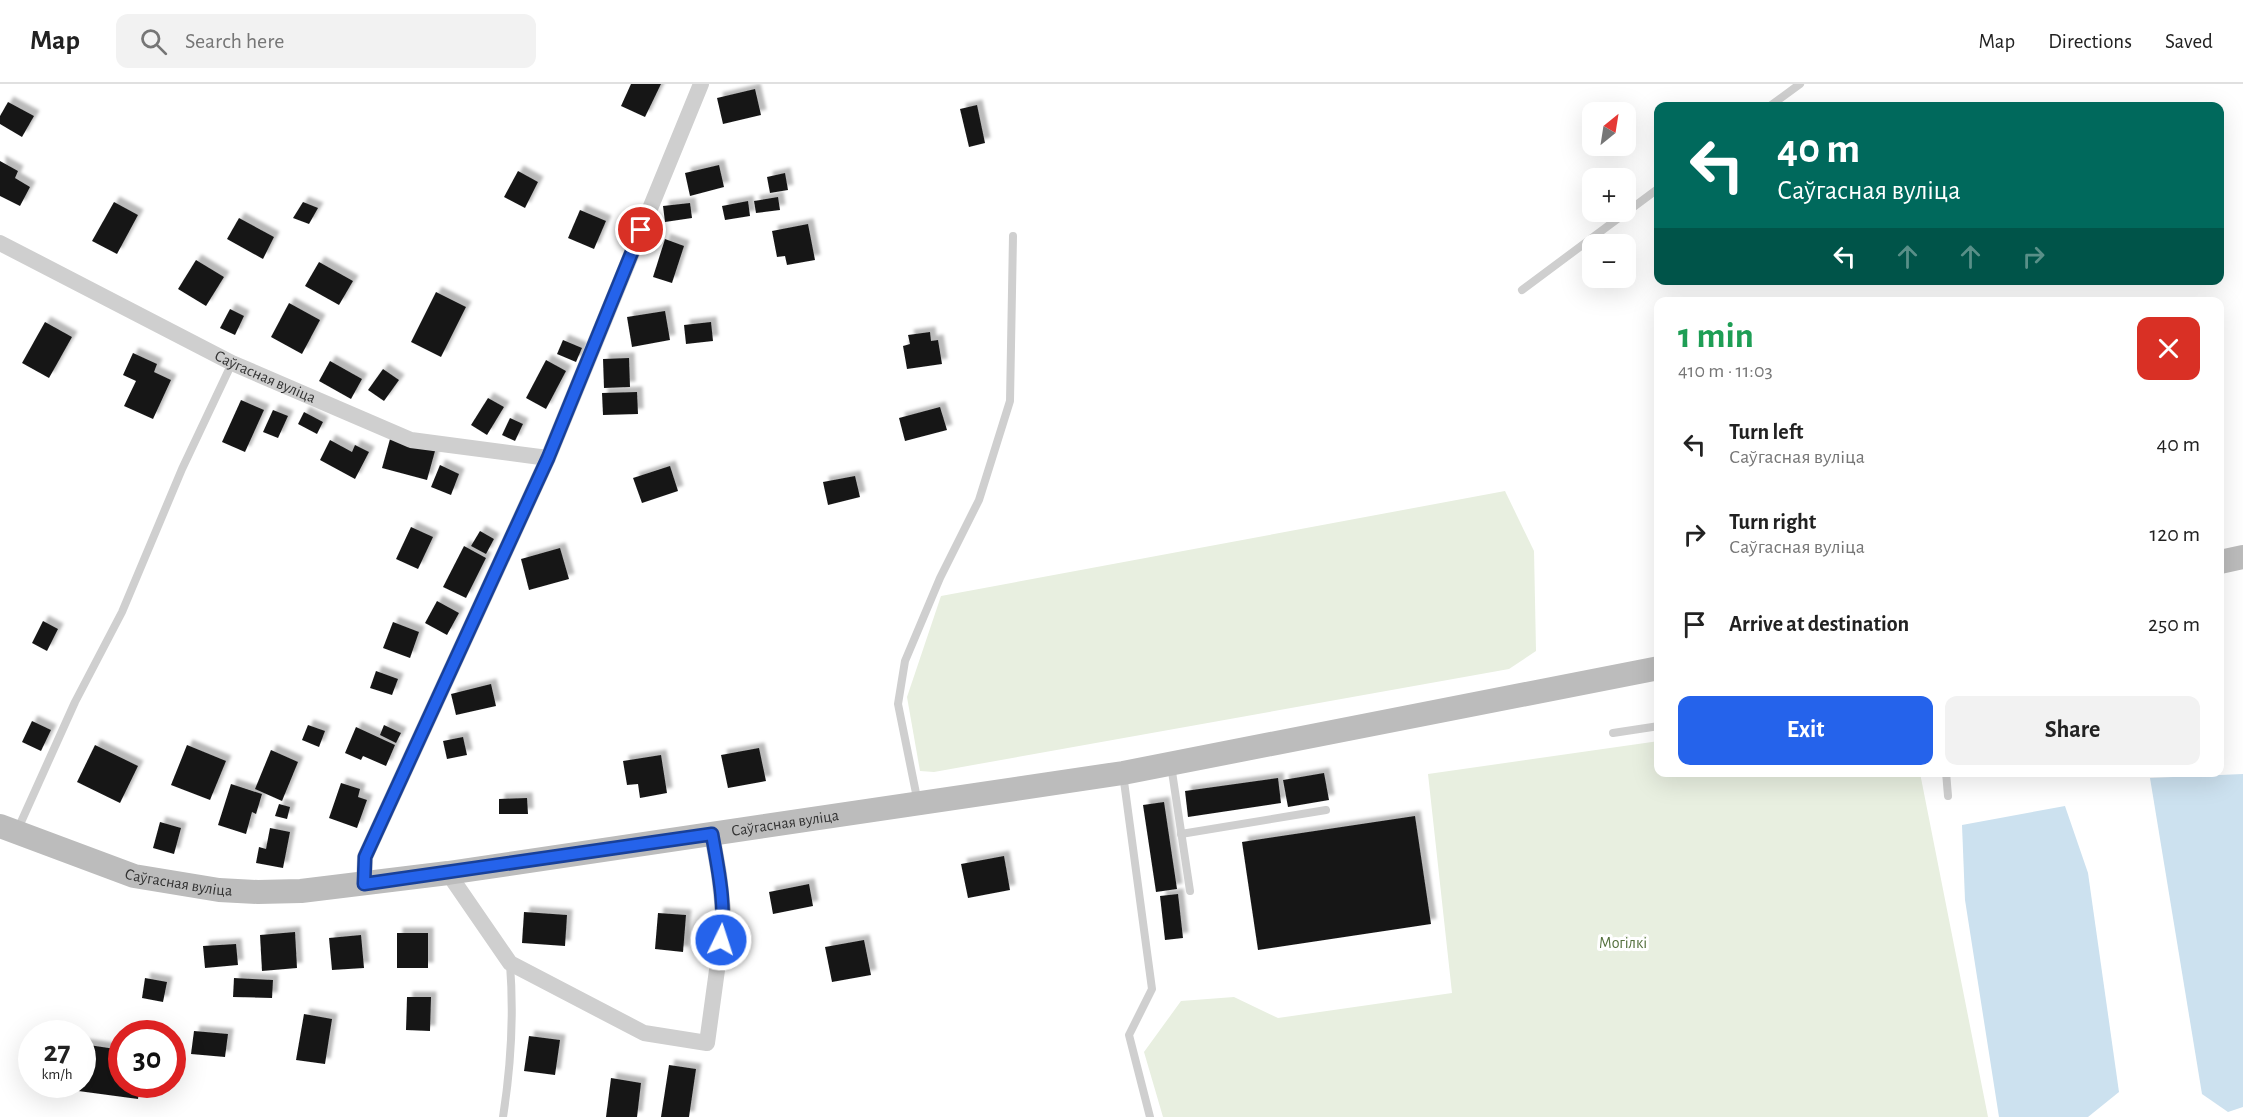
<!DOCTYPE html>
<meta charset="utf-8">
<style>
body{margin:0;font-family:"Alegreya Sans",sans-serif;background:#f2f2f2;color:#222;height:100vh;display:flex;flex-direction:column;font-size:22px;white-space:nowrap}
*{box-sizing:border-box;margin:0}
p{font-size:20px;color:#767676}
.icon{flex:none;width:33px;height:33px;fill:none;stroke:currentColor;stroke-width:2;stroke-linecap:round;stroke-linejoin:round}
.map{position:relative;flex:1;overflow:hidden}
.panel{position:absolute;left:1654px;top:213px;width:570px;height:480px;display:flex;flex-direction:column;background:#fff;border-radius:12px;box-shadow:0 6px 24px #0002}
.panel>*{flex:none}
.top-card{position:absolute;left:1654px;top:18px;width:570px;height:183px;border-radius:12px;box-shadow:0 6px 24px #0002;background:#00695c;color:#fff;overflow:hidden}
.needle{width:39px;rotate:30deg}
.controls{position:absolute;left:1582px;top:18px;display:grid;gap:12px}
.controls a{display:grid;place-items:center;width:54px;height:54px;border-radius:12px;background:#fff;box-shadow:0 6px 24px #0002;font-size:30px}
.speed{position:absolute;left:18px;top:936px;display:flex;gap:12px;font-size:30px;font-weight:700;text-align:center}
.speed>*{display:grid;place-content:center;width:78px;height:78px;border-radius:50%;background:#fff;box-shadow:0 6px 24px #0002;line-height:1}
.speed small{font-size:15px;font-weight:400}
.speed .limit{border:9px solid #d22;background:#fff;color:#111}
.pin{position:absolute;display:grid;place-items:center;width:51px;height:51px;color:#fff;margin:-26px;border:3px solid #fff;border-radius:50%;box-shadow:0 2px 6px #0007}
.me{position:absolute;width:66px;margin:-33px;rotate:4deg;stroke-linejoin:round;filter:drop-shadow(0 0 4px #0008)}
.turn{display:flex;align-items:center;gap:21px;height:126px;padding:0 24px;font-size:27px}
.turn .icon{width:78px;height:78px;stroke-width:2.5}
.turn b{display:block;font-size:42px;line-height:51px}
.lanes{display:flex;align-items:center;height:57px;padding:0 24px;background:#0003;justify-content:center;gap:30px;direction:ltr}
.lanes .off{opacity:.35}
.round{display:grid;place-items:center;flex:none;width:63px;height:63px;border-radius:12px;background:#f2f2f2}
.summary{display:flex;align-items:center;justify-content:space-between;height:102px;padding:0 24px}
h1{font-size:36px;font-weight:700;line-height:45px;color:#1e9e55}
.cta{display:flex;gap:12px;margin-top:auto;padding:12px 24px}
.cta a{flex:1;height:69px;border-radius:12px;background:#2563eb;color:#fff;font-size:24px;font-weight:700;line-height:69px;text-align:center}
.cta a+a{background:#f2f2f2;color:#222}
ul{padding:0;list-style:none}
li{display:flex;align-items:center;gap:18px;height:90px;padding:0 24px}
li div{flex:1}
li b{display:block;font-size:22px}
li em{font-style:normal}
header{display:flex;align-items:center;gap:36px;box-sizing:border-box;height:84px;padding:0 30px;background:#fff;border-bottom:2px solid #e0e0e0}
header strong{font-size:28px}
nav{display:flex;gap:33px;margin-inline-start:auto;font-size:21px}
.search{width:420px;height:54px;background:#f2f2f2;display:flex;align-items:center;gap:15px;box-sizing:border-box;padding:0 21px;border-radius:12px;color:#767676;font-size:22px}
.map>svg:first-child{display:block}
</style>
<header>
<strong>Map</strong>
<div class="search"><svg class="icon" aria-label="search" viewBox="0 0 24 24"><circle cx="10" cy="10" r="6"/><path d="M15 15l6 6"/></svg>Search here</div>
<nav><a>Map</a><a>Directions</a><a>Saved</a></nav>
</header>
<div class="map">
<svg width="2243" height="1033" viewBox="0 0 2243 1033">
<defs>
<filter id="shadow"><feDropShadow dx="5.5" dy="-5.5" stdDeviation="1.5" flood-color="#0004"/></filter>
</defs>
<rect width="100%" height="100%" fill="#fff"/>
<g fill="#e8efe0">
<polygon points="1505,407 1534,467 1536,567 1509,585 934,688 920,687 907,613 941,512"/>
<polygon points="1659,657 1659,688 1920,689 1988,1033 1163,1033 1144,968 1181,917 1234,913 1278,934 1452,909 1428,690"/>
</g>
<g fill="#cce1ef">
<polygon points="2243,690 2243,1023 2228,1028 2202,1010 2150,694"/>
<polygon points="2065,722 2088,789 2119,1008 2088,1033 1999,1033 1965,816 1962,741"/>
</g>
<g fill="#191919" filter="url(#shadow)">
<polygon points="631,0 661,0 645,33 621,22"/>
<polygon points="755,5 761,31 723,40 717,14"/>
<polygon points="8,18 34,32 22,53 0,40 0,32"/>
<polygon points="977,21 985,59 969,63 960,25"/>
<polygon points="0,77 18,87 15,94 30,103 20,122 0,112"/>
<polygon points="719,81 724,103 690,112 685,89"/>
<polygon points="518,87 538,98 525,124 504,113"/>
<polygon points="785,89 788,106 770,109 767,93"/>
<polygon points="778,113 780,126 756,129 754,117"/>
<polygon points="748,117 750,132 725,136 722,122"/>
<polygon points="114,118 138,131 117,170 92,157"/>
<polygon points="303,118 318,124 309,140 293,134"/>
<polygon points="690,119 692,134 665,138 663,122"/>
<polygon points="580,126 606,137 594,165 568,154"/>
<polygon points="239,134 274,153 263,175 227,155"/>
<polygon points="808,140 815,176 787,181 785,172 777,173 772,147"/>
<polygon points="665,155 684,162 672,199 653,193"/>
<polygon points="196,176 224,193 206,222 178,205"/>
<polygon points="319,178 353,197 339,221 305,202"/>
<polygon points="436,208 466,223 441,273 411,258"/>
<polygon points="289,219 320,236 302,270 271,253"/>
<polygon points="230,225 244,232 235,251 220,244"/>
<polygon points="665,227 670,256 632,263 627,233"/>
<polygon points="45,238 72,253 49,294 22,279"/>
<polygon points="711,238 713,257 686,260 684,241"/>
<polygon points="930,248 931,257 938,256 942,280 907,285 903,262 910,260 908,251"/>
<polygon points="563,256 582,264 576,278 557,270"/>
<polygon points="133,269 157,280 154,288 171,296 153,335 124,322 136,297 123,291"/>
<polygon points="629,274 630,303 604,304 603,275"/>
<polygon points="546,276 566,287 546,325 526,314"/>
<polygon points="330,277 362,295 351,315 319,297"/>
<polygon points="383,285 399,296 384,317 368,306"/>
<polygon points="637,308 638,330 603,331 602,309"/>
<polygon points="488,314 504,323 487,351 471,341"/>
<polygon points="241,316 264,326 245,368 222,358"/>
<polygon points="940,323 947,346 905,357 899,334"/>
<polygon points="273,326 288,332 278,354 263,348"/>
<polygon points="304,328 323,338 317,350 298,340"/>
<polygon points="510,334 523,340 515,357 502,351"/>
<polygon points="390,355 435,367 427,396 382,384"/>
<polygon points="330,356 352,368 355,361 369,368 355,395 320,376"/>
<polygon points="440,381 459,390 451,411 431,403"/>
<polygon points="670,382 678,407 642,419 633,394"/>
<polygon points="855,392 860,413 828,421 823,398"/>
<polygon points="411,443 433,453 418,485 396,475"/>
<polygon points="480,447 494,455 486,470 471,462"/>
<polygon points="464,462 486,474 466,514 443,503"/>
<polygon points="560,464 569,495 529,506 521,475"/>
<polygon points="437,517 459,529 447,551 425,539"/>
<polygon points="43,537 58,545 47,567 32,559"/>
<polygon points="393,538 419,548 410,574 383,564"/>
<polygon points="376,587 398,595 392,611 370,604"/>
<polygon points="491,600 496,622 456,631 451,610"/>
<polygon points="32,637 51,646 41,667 22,658"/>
<polygon points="308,641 325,647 319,663 302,656"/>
<polygon points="384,641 401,649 396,659 380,651"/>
<polygon points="356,643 395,661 386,682 363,672 361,676 345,669"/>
<polygon points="463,653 467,671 447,675 443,657"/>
<polygon points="95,661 138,682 120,719 77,698"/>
<polygon points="187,661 226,677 210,716 171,701"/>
<polygon points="759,664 766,697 728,704 721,671"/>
<polygon points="271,666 298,678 282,717 255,705"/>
<polygon points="661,671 667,709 640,714 638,700 627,701 623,677"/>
<polygon points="1324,689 1329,716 1288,723 1283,696"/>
<polygon points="1278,694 1281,719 1188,733 1185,707"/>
<polygon points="341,699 360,705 358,713 367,716 357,744 329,734"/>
<polygon points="231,700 262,710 256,730 252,728 246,750 218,741"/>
<polygon points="527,714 528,730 499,730 499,715"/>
<polygon points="1164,718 1177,805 1156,808 1143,721"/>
<polygon points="279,720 290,723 287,735 275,732"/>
<polygon points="1415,732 1431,840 1258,866 1242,758"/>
<polygon points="160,738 181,744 174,770 153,764"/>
<polygon points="270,744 290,748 283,784 256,779 259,763 266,765"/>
<polygon points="1004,772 1010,806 968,814 961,780"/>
<polygon points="809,800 813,822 773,830 769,808"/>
<polygon points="1178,810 1183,854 1165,856 1160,812"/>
<polygon points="524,828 567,831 565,862 522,859"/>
<polygon points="658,829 686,831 683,868 655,865"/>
<polygon points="295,848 297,884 262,887 260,851"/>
<rect x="397" y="849" width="31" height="35"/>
<polygon points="361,851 364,884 332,886 329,854"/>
<polygon points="864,856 871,891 832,898 825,863"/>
<polygon points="236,860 238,881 205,884 203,862"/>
<polygon points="145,894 167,898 163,918 142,914"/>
<polygon points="234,894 273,896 272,914 233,913"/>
<polygon points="407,913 431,913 430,947 406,946"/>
<polygon points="304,930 332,935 325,980 296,976"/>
<polygon points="194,947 228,950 225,973 191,970"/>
<polygon points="529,952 560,956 555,991 524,987"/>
<polygon points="82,960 122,966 122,1000 140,1000 138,1015 41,1002 82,1000"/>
<polygon points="669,981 696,985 689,1033 661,1033"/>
<polygon points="611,994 641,999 637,1033 606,1033"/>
</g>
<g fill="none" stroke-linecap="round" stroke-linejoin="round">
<g stroke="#cfcfcf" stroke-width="8">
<polyline points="1770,22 1800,0"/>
<polyline points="1522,206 1659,104"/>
<polyline points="1613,649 1659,642"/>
<polyline points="1171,681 1190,807"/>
<polyline points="1946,688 1948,712"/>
<polyline points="1123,690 1152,905 1129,951 1150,1033"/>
<polyline points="918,719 898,620 905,577 940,494 979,416 1010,317 1013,152"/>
<polyline points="17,747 75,618 122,528 182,385 232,279"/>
<polyline points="1181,750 1326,726"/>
<path d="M503,1033c8,-51 11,-102 7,-153"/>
</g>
<g stroke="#cfcfcf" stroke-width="16">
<path id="s1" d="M0,159l232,120 179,77 137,18"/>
<polyline points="448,789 510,879 644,949 707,959 724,835 719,790 712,750"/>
<polyline points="364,800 365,773 548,374 701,0"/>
</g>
<g stroke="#bcbcbc" stroke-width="24">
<polyline points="2220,478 2243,473"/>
<path id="s2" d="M0,742l134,50 85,14 39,2 43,-1 147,-18 675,-100 536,-105"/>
</g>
</g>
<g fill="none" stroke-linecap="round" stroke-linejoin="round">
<g stroke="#184099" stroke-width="15">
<path id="route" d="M641,146l-93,228 -183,399 -1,27 348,-50c6,35 14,70 9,106"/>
</g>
<use href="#route" stroke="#2563eb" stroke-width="10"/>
</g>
<g text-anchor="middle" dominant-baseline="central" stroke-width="6" stroke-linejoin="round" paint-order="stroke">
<g font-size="16" fill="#323232" stroke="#fff">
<text stroke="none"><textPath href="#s1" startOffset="297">Саўгасная вуліца</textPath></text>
<text stroke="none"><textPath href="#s2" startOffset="800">Саўгасная вуліца</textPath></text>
<text stroke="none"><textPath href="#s2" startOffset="188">Саўгасная вуліца</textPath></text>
</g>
<g font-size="16" fill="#54703d" stroke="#fff">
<text x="1623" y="859">Могілкі</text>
</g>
</g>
</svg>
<div class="controls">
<a><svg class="needle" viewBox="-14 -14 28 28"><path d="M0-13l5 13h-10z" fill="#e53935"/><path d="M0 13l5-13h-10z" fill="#767676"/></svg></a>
<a>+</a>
<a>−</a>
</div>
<div class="speed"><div>27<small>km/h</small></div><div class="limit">30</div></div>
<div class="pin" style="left:641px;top:146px;background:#d93025"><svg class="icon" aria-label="arrive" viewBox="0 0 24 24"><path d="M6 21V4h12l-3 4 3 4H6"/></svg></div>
<svg class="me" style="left:721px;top:856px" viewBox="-20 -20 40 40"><circle r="17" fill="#2563eb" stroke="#fff" stroke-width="3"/><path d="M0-11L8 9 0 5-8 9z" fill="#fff"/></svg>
<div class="top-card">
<div class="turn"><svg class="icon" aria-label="left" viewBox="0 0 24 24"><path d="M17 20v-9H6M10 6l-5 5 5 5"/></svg><div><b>40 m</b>Саўгасная вуліца</div></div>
<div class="lanes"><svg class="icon" aria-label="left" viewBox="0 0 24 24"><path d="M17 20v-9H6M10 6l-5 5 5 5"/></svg><svg class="icon off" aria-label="ahead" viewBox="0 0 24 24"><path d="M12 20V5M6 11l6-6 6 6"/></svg><svg class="icon off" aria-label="ahead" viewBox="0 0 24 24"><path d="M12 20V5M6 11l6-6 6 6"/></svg><svg class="icon off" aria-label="right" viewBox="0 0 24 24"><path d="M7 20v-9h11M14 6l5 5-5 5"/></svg></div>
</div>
<section class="panel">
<div class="summary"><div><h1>1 min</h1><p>410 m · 11:03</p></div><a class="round" style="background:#d93025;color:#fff"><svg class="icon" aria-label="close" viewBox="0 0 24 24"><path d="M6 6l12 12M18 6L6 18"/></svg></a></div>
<ul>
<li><svg class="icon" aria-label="left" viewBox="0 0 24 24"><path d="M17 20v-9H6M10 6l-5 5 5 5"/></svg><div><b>Turn left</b><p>Саўгасная вуліца</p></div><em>40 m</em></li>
<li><svg class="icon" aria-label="right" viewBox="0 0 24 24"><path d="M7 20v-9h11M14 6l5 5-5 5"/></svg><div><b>Turn right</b><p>Саўгасная вуліца</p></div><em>120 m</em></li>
<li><svg class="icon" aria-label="arrive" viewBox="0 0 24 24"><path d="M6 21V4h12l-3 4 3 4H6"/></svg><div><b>Arrive at destination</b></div><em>250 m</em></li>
</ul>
<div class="cta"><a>Exit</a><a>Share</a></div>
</section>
</div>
